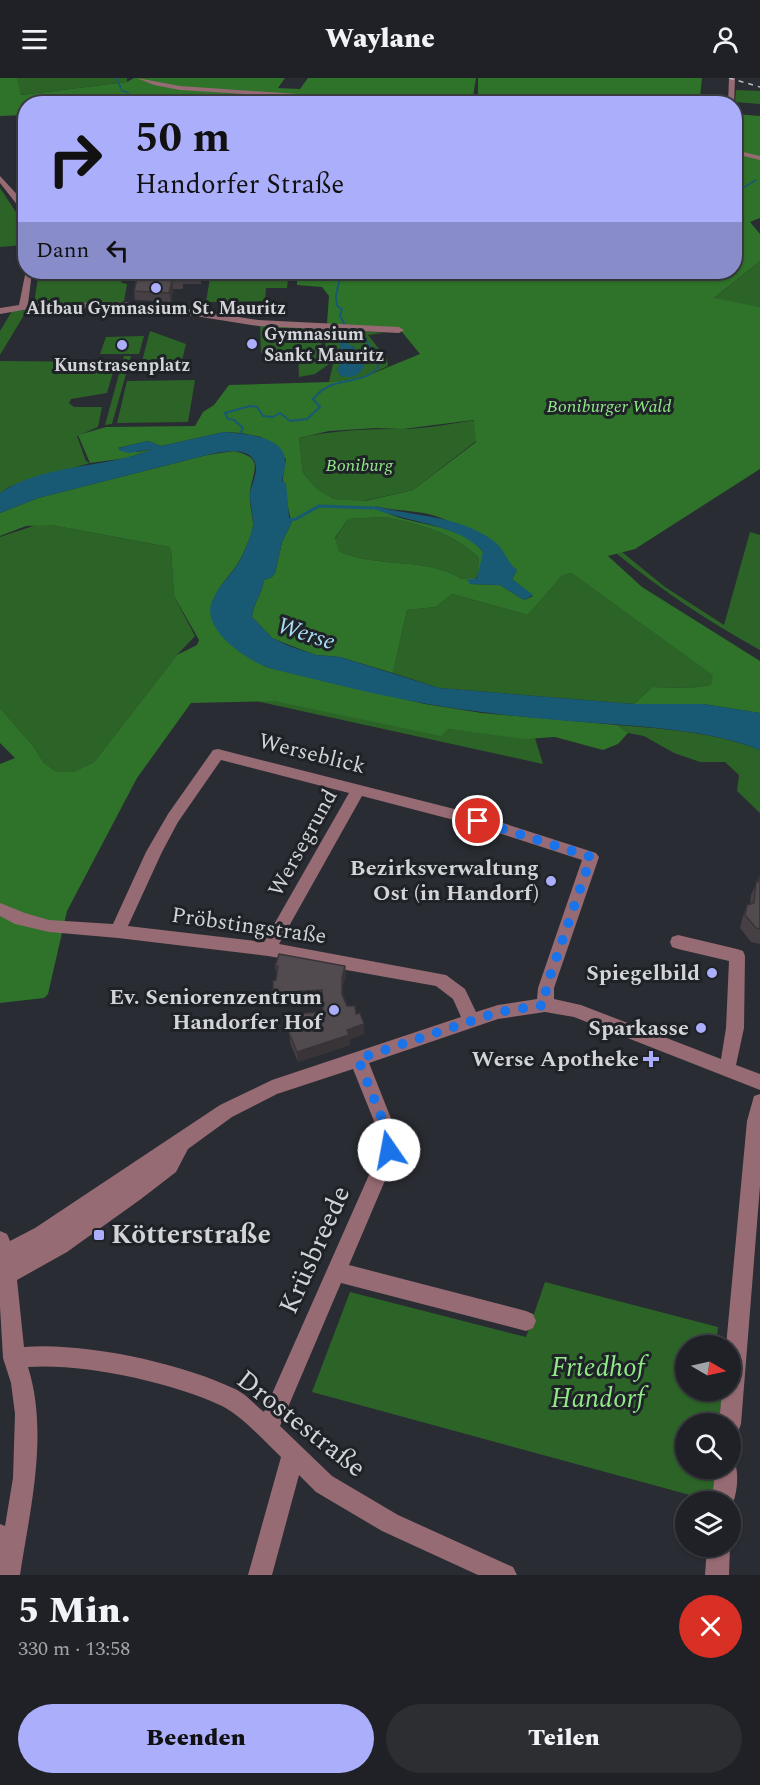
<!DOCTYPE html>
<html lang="de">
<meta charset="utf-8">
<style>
body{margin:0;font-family:Spectral,serif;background:#2c2e32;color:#f1f3f6;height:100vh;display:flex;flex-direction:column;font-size:22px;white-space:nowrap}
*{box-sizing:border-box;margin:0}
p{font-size:20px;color:#a1a3a7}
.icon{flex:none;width:33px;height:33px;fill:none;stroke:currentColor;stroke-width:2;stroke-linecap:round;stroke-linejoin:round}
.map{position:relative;height:1497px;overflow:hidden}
.sheet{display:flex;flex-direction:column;background:#1f2126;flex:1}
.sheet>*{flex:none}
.banner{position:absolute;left:18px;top:18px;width:724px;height:183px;border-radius:24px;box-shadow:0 2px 4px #0004,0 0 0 2px #3c3e43;background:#abaffb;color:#111;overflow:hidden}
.needle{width:39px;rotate:99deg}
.tools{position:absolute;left:675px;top:1257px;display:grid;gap:12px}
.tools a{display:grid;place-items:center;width:66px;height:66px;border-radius:50%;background:#1f2126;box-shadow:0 2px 4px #0004,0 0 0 2px #3c3e43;font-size:30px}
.pin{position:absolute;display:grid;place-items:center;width:51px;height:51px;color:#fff;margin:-26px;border:3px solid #fff;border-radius:50%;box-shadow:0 2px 6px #0007}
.me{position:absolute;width:66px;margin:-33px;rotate:348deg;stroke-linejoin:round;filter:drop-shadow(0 0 4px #0008)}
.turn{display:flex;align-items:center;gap:21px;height:126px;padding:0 18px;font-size:27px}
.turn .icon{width:78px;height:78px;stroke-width:2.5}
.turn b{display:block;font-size:42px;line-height:51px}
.then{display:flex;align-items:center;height:57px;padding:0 18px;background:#0003;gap:12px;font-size:22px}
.round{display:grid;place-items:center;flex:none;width:63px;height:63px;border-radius:32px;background:#2c2e32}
.headline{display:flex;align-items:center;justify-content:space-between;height:102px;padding:0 18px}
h1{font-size:36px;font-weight:800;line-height:45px}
.cta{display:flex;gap:12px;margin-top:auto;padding:12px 18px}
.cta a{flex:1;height:69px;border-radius:36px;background:#abaffb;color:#111;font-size:24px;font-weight:800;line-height:69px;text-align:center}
.cta a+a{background:#2c2e32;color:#f1f3f6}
header{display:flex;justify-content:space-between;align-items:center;height:78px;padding:0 18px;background:#1f2126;font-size:27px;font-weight:800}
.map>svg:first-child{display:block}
</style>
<header><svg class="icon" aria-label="menu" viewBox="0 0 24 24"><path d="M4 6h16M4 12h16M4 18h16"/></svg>Waylane<svg class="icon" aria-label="person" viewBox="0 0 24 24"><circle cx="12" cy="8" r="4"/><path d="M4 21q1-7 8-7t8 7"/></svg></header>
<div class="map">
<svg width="760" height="1497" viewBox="0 0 760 1497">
<rect width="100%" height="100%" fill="#292c32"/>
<g fill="#2c6427" fill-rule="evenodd">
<polygon points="17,0 127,0 127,4 20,17"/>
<polygon points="736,12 760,13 760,26 735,24"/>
<polygon points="0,110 16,134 24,167 0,169"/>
<polygon points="760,183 760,229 713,221"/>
<polygon points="39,194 130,194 129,199 121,202 122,205 127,206 124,223 118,226 34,225"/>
<polygon points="211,194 254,194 253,200 215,202 288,201 287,210 266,210 265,223 206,224"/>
<polygon points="27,232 0,277 0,253 12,233"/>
<polygon points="260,245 327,250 321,267 329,280 329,286 315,296 299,299 298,274 261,275"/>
<path d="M331,250l53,5 -16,2 19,24 1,7 -24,11 -35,5 4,-18 -8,-20zM352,268l3,2 1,8 -15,20 -4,-6 3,-6 -2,-13 3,-4z"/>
<polygon points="150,253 186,266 181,287 141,287"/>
<polygon points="144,258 139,276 100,276 106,259"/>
<polygon points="124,278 131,278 112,346 105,347"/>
<polygon points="0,283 116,284 107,315 71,321 69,325 74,329 102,329 98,349 77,358 86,383 90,385 9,409 0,415"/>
<polygon points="195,302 188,344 117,345 127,303"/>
<path d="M477,342l-1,21 -63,49 -50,11 -29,-2 -17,-10 -14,-16 -4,-35c35,-8 67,-9 103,-9 24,0 50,-6 75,-9z"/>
<path d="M386,439c35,8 66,15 93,41l-2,19 -15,2c-37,-23 -85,-10 -123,-28l-4,-12 13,-20z"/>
<polygon points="36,447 51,447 169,469 171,472 174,518 195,558 177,577 94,684 73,694 57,694 44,685 34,669 0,630 0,459"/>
<path d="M750,454l10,3v115c-51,-28 -99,-60 -144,-97l6,-1 43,35 59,38z"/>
<polygon points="571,495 714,597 711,607 690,610 652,609 634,626 439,610 393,595 407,532 436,529 452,516 528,537 562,498"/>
<polygon points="256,623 274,623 447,651 535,660 543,686"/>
<path d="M617,647c49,4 97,7 143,25v63l-23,-22 2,-16 -14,-13h-25l-26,-9 -30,-17 -16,-3z"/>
<polygon points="545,1204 718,1249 716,1267 686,1268 686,1312 722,1313 719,1345 686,1346 686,1390 715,1391 712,1423 312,1314 350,1214 526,1259"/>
</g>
<g fill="#2f7229" fill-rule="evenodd">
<polygon points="0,0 17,0 21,17 127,4 134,0 285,0 278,10 300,11 308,0 476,0 472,25 476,25 478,22 478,0 702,0 700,19 726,22 726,26 26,26 25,37 0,38"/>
<path d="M735,36l25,2v102l-10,4 10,12v27l-46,37 46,9v162l-125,80 -27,7 34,31 118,74v52l-57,-9h-69l18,-17 38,1 21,-3 2,-10 -142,-102 -9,3 -34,39 -76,-21 -16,13 -29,3 -14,63 -53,-16 -24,-2 -27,-10 -17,-7 -20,-21c1,-13 10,-23 12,-37l8,-3 3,-4 7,-31 10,-20c-2,-2 -9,-39 -9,-43 0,-7 2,-14 3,-20l-25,-22 -20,-4 -17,-1 -63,14 -13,-5 -26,6 -4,1 20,4 16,-3 -27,9 -37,5 -12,-28 28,-8 89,-1 8,-14 11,-7 15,-20 100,-3 35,-5 56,-23 -18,-22 -72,-6 -3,-3 2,-27 -7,-9 -25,-2v-13h438zM474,342l2,22 -63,48 -48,11 -31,-2 -17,-10 -14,-16 -4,-35 30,-7 47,-3 27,1zM375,428c19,5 38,4 57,9 26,7 51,28 74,42l3,8 8,5 -5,9 21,17 -9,4 -24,-15 -30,-1c11,-9 12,-19 13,-32 -26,-33 -76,-23 -108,-46zM386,439c35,8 66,15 93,41l-2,19 -15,2c-37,-23 -85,-10 -123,-28l-4,-13 13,-19z"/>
<path d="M234,373c30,7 20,17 16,40 -1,11 2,22 3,32 1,7 -7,24 -10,31 -11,24 -32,33 -32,63l30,35 25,15 159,37 57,9 135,12 11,8 -10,11 -15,6 -48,-13 -29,2 -78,-10 -7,7 -167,-35 -83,2 -54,75 -70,133 -19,83 -4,4 -44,5v-239l15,-6 -15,-15v-35l34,39 10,16 13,9h16l21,-10 83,-107 20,-10 2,-5 -25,-44 -3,-46 -2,-3 -118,-22 -25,1 -26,10v-23l38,-15 169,-43z"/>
</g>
<g fill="#185973">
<path d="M344,263l12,8 1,7 7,10c-4,10 -13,13 -23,10l-4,-6 3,-6 -3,-11 4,-6 -2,-5z"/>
<path d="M224,354c18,2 61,3 61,29 1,6 -2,14 -3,20l4,2 3,34 3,5 -10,20 -7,31 -3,4 -8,3c-2,14 -11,23 -12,37l20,21 17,8 27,9 24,2 99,31 195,16h69l57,9v37c-40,-16 -81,-20 -124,-24 -51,-4 -103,-7 -154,-14 -71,-8 -140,-26 -209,-43 -23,-6 -73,-39 -61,-68 8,-19 25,-30 32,-49 3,-7 7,-17 9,-25 1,-9 -3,-22 -3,-32 0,-8 6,-17 6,-26 -1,-25 -34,-17 -49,-14l-169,43 -38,15v-20c45,-30 105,-24 153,-44l-24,4 -11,-3 4,-3 26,-6 13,5z"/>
<path d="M375,428c40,11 85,9 120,36 10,8 12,21 22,28l-5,9 21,16 -9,5 -24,-15 -30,-1 -3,-4 10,-2 6,-26c-22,-28 -79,-30 -111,-44z"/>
</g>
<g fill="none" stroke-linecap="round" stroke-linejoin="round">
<g stroke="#185973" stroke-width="1.5">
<polyline points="116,0 120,8"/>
<polyline points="120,8 122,13 127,14 132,20 127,26"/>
<polyline points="457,24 472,21"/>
<polyline points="382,25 387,26"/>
<polyline points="267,26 267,21 363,25"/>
<polyline points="735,115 756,102"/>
</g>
<g stroke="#185973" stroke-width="2">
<polyline points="336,194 340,199 336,218 337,228 342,231 340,238 345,247"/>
<path d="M239,358l4,-8 -9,-8 -6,-1 -3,-6 25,-7 7,1 6,9 10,1 7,-4 10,8 17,-2 13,-12 -7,-8c5,-6 11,-11 19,-14 14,-6 51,-4 47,-29l-6,-4 -8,-14 -15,-8"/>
</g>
<polyline stroke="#185973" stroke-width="3" points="286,442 296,441 319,428 372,430"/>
<g fill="#966b73" fill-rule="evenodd">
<polygon points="137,0 180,8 444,26 401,26 180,12 154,7"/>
<polygon points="729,0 735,0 734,26 728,26"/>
<polygon points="735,72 760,78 760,82 735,76"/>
<polygon points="0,98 23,123 26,138 0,105"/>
<polygon points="26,192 32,194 28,226 122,224 182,230 258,242 399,249 404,252 399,255 258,248 182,236 122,230 29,231 0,236 0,230 19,227"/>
<path d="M218,671l260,66 118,38 3,4 -45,131v11l27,6 140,54 5,-31 3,-67 -51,-12 -6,-2 -2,-5 2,-5 6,-2 59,14 6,2 2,5 -1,72 -8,37 24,9v16l-186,-73 -29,-5 -47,7 -129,44 29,73v14l-49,115 177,46 7,3 3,7 -3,7 -7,3 -185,-48 -61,143 52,50 66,39 115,52 4,8h-39l-96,-44 -66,-39 -17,-17 -27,100h-24l33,-118c-16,-15 -39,-41 -59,-51 -50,-24 -140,-43 -194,-39 21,67 2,142 -8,208h-20v-51l5,2 8,-48 2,-64 -4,-31 -8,-25 -3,-51v-76l7,3 3,7 25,-13 185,-123 52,-25 189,-63 -8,-18 -17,-13 -168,-30 -150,-18 -69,-6 -34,-8 -15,-8v-13l25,10 24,7 64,4 33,-72 22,-38 45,-64zM221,682l128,33 -85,149 -136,-16 34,-74 16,-30zM362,718l115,30 105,34 -44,128 -1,11 -39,6 -22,7 -11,-23 -19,-14 -167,-31zM353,991l27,67v14l-116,262c-9,-7 -18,-18 -29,-23 -54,-26 -151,-47 -211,-42l-7,-67 50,-28 74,-53 35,-27 12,-23 44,-32 45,-23z"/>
<polygon points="760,1016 760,1108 741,1346 738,1354 730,1357 730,1346 719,1346 722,1312 730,1312 730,1268 726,1268 747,1043 754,1018"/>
<path d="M730,1381l4,1c6,14 3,37 -4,50v-8h-18l3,-34h15z"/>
<polygon points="707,1468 730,1468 729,1497 705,1497"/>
</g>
<polyline stroke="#b9bbbf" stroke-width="1.5" stroke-dasharray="5 5" stroke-linecap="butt" points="729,0 760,9"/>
</g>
<g fill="#464045">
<polygon points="132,194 201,194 201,206 183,206 183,211 173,211 171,224 135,222 134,213 136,205 134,201"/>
<polygon points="759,799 760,799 760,866 751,864 740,850 742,841 747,827 750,826 751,817"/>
<polygon points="275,888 345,888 346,898 342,910 342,916 347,928 364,946 364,956 350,961 350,967 298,984 290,965 289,955 323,934 323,922 275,925 273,915 277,898"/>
</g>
<g fill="#393438">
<polygon points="200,194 201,194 202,197 201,206"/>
<polygon points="172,202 173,211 171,224 169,215"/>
<polygon points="345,888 346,898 342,910 342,900"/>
<polygon points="364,946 364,956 350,961 350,967 298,984 297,974 347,952"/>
</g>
<g fill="#514b50" stroke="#393438" stroke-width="1.5">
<polygon points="133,194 200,194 200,196 182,197 182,202 172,202 169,215 134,213 137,201"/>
<polygon points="759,799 760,799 760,851 756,850 745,837 747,827 754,825 756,804 758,804"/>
<polygon points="279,876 345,888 342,900 342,916 347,928 355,928 356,936 360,935 364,946 347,952 349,957 297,974 289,955 289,936 323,934 322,912 273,915 273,903 276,902 278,888 275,888"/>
</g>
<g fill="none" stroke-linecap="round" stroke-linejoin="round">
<polyline stroke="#1a73e8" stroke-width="10" stroke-dasharray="0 18" points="389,1072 389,1058 358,981 498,934 545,927 546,910 591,779 478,743"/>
</g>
<g fill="#abaffb" stroke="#1f2328" stroke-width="2">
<circle cx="156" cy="210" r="6"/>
<circle cx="252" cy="266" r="6"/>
<circle cx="122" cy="267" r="6"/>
<circle cx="551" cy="803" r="6"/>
<circle cx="712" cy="895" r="6"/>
<circle cx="334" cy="932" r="6"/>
<circle cx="701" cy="950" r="6"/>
<path d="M648 972h6v6h6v6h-6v6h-6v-6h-6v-6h6z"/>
<rect x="93" y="1151" width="12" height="12" rx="3"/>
</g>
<g text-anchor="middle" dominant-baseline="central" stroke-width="6" stroke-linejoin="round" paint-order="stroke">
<g font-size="18" font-weight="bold" fill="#d2d4d7" stroke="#1f2328">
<text x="156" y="230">Altbau Gymnasium St. Mauritz</text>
<text x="264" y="256" text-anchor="start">Gymnasium<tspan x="264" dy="21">Sankt Mauritz</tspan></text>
<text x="122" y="287">Kunstrasenplatz</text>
</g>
<g font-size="18" font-style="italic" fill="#90e887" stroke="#1f2328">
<text x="609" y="328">Boniburger Wald</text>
<text x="359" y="387">Boniburg</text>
</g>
<g font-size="22" fill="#d2d4d7" stroke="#1f2328">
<text transform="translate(312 676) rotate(14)">Werseblick</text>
<text transform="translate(303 765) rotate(-61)">Wersegrund</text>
<text transform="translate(249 848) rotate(8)">Pröbstingstraße</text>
</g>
<g font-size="22" font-weight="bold" fill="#d2d4d7" stroke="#1f2328" text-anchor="end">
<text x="539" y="790">Bezirksverwaltung<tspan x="539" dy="25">Ost (in Handorf)</tspan></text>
<text x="700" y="895">Spiegelbild</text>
<text x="322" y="919">Ev. Seniorenzentrum<tspan x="322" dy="25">Handorfer Hof</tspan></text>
<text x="689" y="950">Sparkasse</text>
<text x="639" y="981">Werse Apotheke</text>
</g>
<g font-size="24" font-style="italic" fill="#a9dbf4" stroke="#1f2328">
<text transform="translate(306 556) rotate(18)">Werse</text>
</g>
<g font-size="27" font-weight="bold" fill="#d2d4d7" stroke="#1f2328" text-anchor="start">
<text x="111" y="1157">Kötterstraße</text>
</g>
<g font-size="27" fill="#d2d4d7" stroke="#1f2328">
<text transform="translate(315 1172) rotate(-66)">Krüsbreede</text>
<text transform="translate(301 1346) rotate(38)">Drostestraße</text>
</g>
<g font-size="27" font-style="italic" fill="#90e887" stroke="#1f2328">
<text x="598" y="1290">Friedhof<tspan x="598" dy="31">Handorf</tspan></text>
</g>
</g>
</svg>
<div class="tools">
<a><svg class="needle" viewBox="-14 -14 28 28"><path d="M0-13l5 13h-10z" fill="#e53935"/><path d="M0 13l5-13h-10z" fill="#a1a3a7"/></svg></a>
<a><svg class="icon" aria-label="search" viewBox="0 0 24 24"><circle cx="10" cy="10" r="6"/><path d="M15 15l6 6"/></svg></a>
<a><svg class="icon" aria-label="layers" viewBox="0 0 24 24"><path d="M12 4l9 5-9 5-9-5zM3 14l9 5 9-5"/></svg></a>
</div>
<div class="pin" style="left:478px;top:743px;background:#d93025"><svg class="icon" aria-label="arrive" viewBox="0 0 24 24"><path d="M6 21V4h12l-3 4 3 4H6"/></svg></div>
<svg class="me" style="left:389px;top:1072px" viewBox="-20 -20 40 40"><circle r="19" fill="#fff"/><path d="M0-13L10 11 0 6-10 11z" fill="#1a73e8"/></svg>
<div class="banner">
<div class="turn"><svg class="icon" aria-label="right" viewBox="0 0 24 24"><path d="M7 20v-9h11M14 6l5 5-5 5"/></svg><div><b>50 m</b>Handorfer Straße</div></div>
<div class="then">Dann<svg class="icon" aria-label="left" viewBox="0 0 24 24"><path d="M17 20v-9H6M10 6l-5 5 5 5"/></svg></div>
</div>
</div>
<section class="sheet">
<div class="headline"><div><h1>5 Min.</h1><p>330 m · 13:58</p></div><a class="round" style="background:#d93025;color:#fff"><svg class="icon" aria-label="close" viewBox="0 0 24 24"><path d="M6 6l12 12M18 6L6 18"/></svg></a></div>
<div class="cta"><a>Beenden</a><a>Teilen</a></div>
</section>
